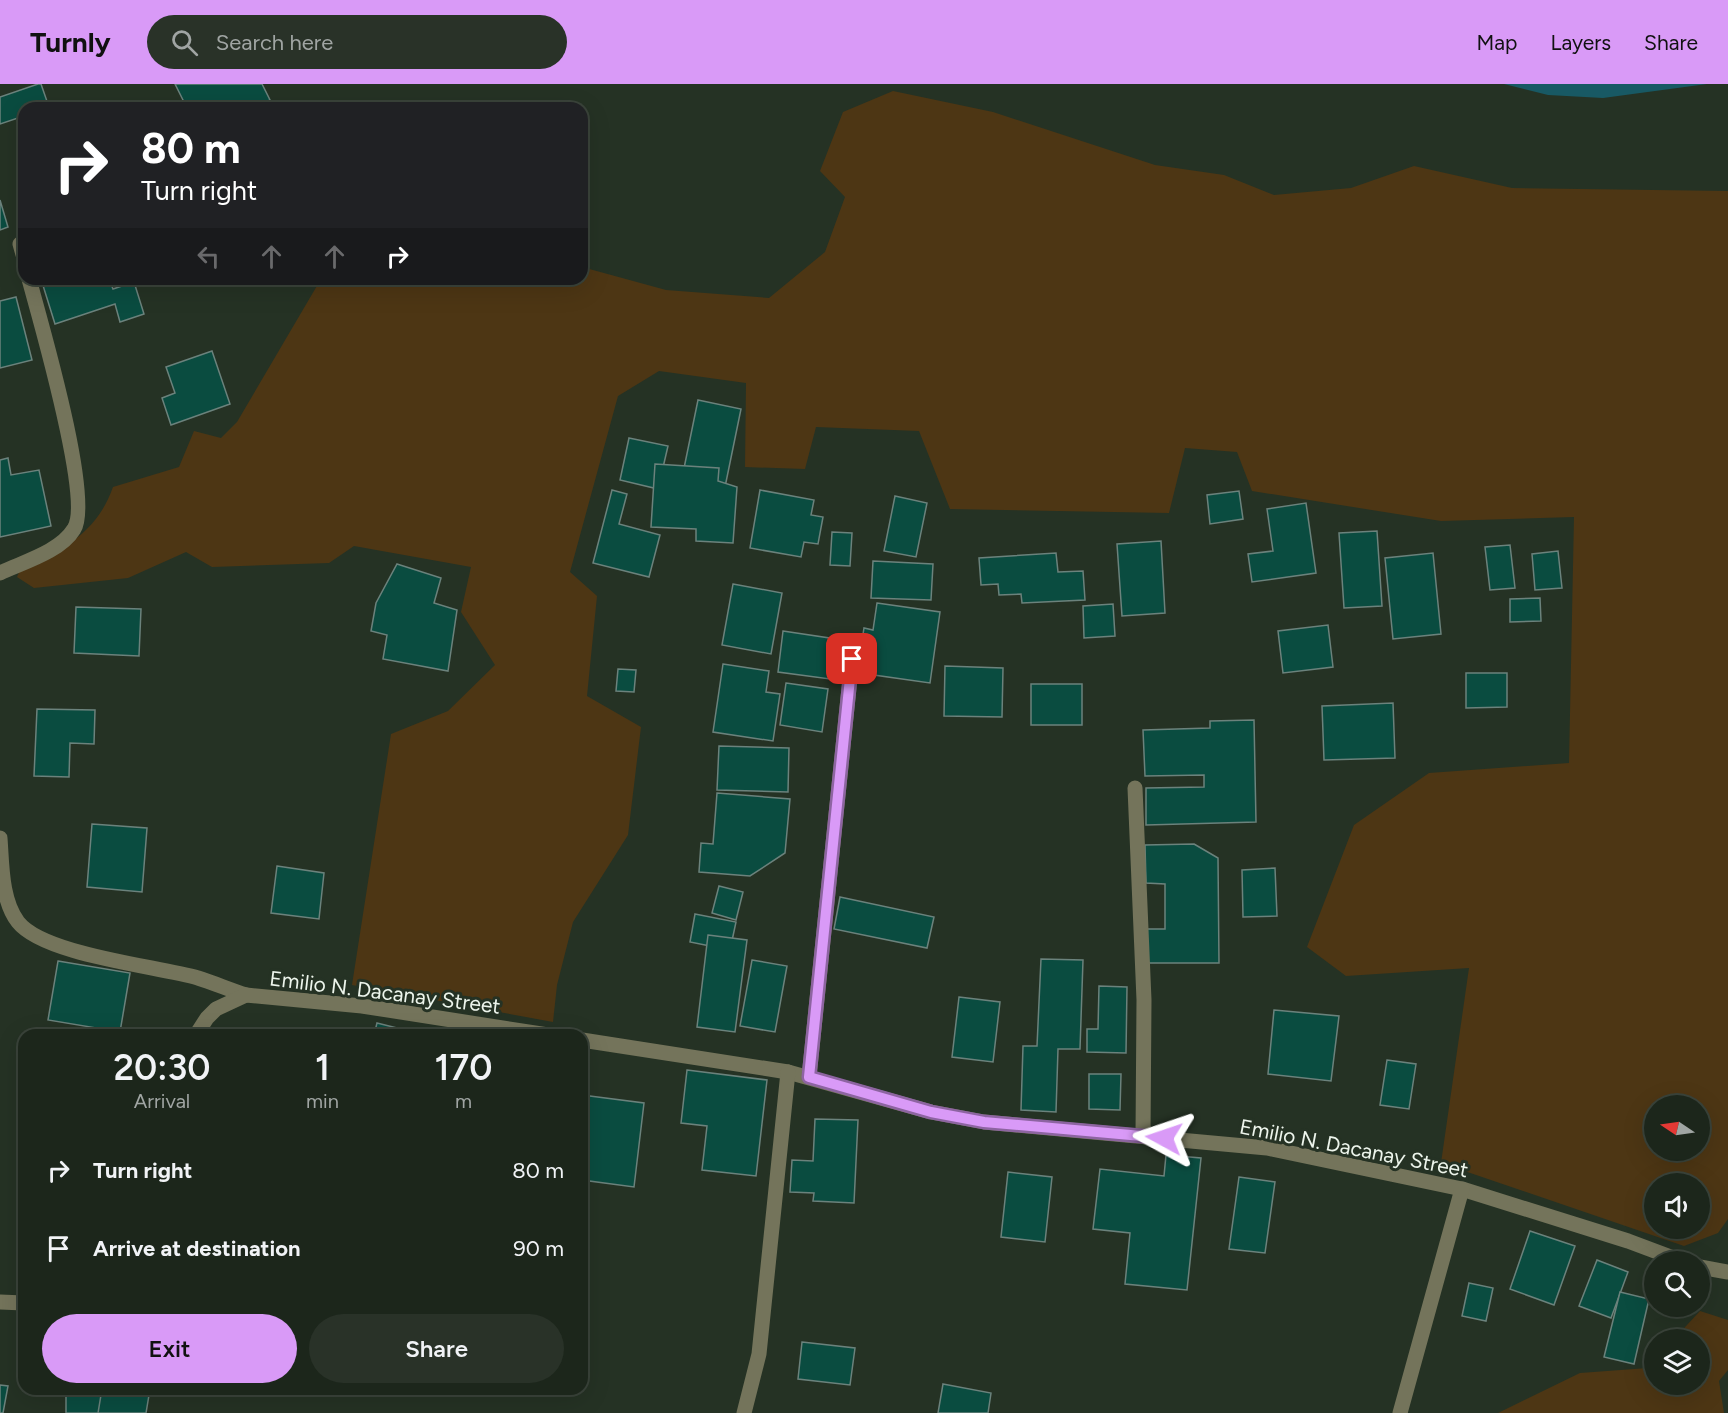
<!DOCTYPE html>
<style>
body{margin:0;font-family:Figtree,sans-serif;background:#293228;color:#f1f3f6;height:100vh;display:flex;flex-direction:column;font-size:22px;white-space:nowrap}
*{box-sizing:border-box;margin:0}
p{font-size:20px;color:#a0a5a3}
.icon{flex:none;width:33px;height:33px;fill:none;stroke:currentColor;stroke-width:2;stroke-linecap:round;stroke-linejoin:round}
.map{position:relative;flex:1;overflow:hidden}
.side{position:absolute;left:18px;top:945px;width:570px;height:366px;display:flex;flex-direction:column;background:#1c261b;border-radius:18px;box-shadow:0 6px 24px #0002,0 0 0 2px #3a433a}
.side>*{flex:none}
.hud{position:absolute;left:18px;top:18px;width:570px;height:183px;border-radius:18px;box-shadow:0 6px 24px #0002,0 0 0 2px #3a433a;background:#202124;color:#fff;overflow:hidden}
.needle{width:39px;rotate:283deg}
.fabs{position:absolute;left:1644px;top:1011px;display:grid;gap:12px}
.fabs a{display:grid;place-items:center;width:66px;height:66px;border-radius:50%;background:#1c261b;box-shadow:0 6px 24px #0002,0 0 0 2px #3a433a;font-size:30px}
.pin{position:absolute;display:grid;place-items:center;width:51px;height:51px;color:#fff;margin:-26px;border-radius:12px;box-shadow:0 3px 9px #0006}
.me{position:absolute;width:66px;margin:-33px;rotate:275deg;stroke-linejoin:round;filter:drop-shadow(0 0 4px #0008)}
.turn{display:flex;align-items:center;gap:21px;height:126px;padding:0 24px;font-size:27px}
.turn .icon{width:78px;height:78px;stroke-width:2.5}
.turn b{display:block;font-size:42px;line-height:51px}
.lanes{display:flex;align-items:center;height:57px;padding:0 24px;background:#0003;justify-content:center;gap:30px;direction:ltr}
.lanes .off{opacity:.35}
.eta{display:flex;justify-content:space-evenly;align-items:center;height:102px;text-align:center}
.eta b{font-size:36px;font-weight:600;line-height:42px}
.primary-button{display:flex;gap:12px;margin-top:auto;padding:12px 24px}
.primary-button a{flex:1;height:69px;border-radius:36px;background:#d99af7;color:#111;font-size:24px;font-weight:600;line-height:69px;text-align:center}
.primary-button a+a{background:#293228;color:#f1f3f6}
ul{padding:0;list-style:none}
li{display:flex;align-items:center;gap:18px;height:78px;padding:0 24px}
li div{flex:1}
li b{display:block;font-size:22px}
li em{font-style:normal}
header{display:flex;align-items:center;gap:36px;box-sizing:border-box;height:84px;padding:0 30px;background:#d99af7;color:#111}
header strong{font-size:28px}
nav{display:flex;gap:33px;margin-inline-start:auto;font-size:21px}
.search{width:420px;height:54px;background:#293228;display:flex;align-items:center;gap:15px;box-sizing:border-box;padding:0 21px;border-radius:33px;color:#a0a5a3;font-size:22px}
.map>svg:first-child{display:block}
</style>
<header>
<strong>Turnly</strong>
<div class="search"><svg class="icon" aria-label="search" viewBox="0 0 24 24"><circle cx="10" cy="10" r="6"/><path d="M15 15l6 6"/></svg>Search here</div>
<nav><a>Map</a><a>Layers</a><a>Share</a></nav>
</header>
<div class="map">
<svg width="1728" height="1329" viewBox="0 0 1728 1329">
<rect width="100%" height="100%" fill="#253224"/>
<g fill="#4d3614" fill-rule="evenodd">
<path d="M893,7l100,21 162,53 69,10 50,20 77,-7 63,-22 98,22 216,3v1028l-10,14 -34,13 -243,-83 28,-195 -123,8 -39,-29 47,-122 75,-52 140,-10 5,-246 -133,4 -189,-30 -15,-39 -52,-4 -16,65 -219,-4 -31,-78 -103,-4 -11,42 -60,-2 1,-84 -87,-12 -41,25 -48,176 27,24 -10,100 54,31 -13,108 -55,87 -16,63 -4,37 -201,-37 39,-251 57,-23 47,-46 -34,-53 10,-45 -117,-21 -25,17 -117,4 -26,-15 -58,26 -94,10 -17,-11 3,-7c42,-21 76,-35 93,-83l66,-20 15,-36 27,7 16,-16 84,-143h261v-12l84,23 103,8 56,-46 20,-55 -25,-26 23,-59zM1654,1022h46v44h-46zM1654,1100h46v44h-46z"/>
<polygon points="1700,1227 1728,1236 1728,1286 1719,1297 1724,1329 1498,1329 1580,1289 1648,1284 1654,1277 1654,1300 1700,1300 1700,1256 1674,1255"/>
</g>
<polygon fill="#185964" points="1504,0 1707,0 1603,14 1548,11"/>
<g fill="#0a4c40" stroke="#6b827c" stroke-width="1.5">
<polygon points="38,0 41,0 49,23 24,24 24,32 0,40 0,13"/>
<polygon points="175,0 262,0 270,16 254,24 202,24 200,21 187,24"/>
<polygon points="0,116 8,143 0,146"/>
<polygon points="41,195 109,195 113,205 134,198 144,230 120,238 115,220 55,240"/>
<polygon points="16,213 32,276 0,284 0,217"/>
<polygon points="212,267 230,320 171,341 162,314 175,309 166,283"/>
<polygon points="698,316 741,325 725,403 682,394"/>
<polygon points="629,354 668,362 658,405 620,396"/>
<polygon points="8,374 11,391 39,386 51,442 0,453 0,376"/>
<polygon points="655,380 719,384 718,397 737,403 733,459 696,457 696,445 651,443"/>
<polygon points="612,406 627,410 619,440 660,451 649,493 593,479"/>
<polygon points="760,406 814,416 811,431 823,433 818,460 804,458 801,473 750,464"/>
<polygon points="1239,407 1243,435 1210,440 1207,411"/>
<polygon points="895,412 927,419 916,473 884,467"/>
<polygon points="1306,419 1316,489 1252,498 1248,470 1273,467 1267,425"/>
<polygon points="1377,447 1382,522 1344,524 1339,449"/>
<polygon points="832,448 852,449 850,482 830,481"/>
<polygon points="1161,457 1165,529 1122,532 1117,460"/>
<polygon points="1510,461 1515,504 1490,506 1485,463"/>
<polygon points="1558,467 1562,504 1535,506 1532,470"/>
<polygon points="1056,469 1058,488 1083,487 1085,516 1022,519 1021,510 999,511 998,500 981,501 979,474"/>
<polygon points="1433,469 1441,550 1393,555 1385,474"/>
<polygon points="873,477 933,480 931,516 871,514"/>
<polygon points="397,480 441,494 434,519 457,526 448,587 383,575 387,551 371,547 376,519"/>
<polygon points="733,500 782,509 771,570 722,561"/>
<polygon points="1540,514 1541,537 1510,538 1510,515"/>
<polygon points="877,519 940,528 930,599 867,590 869,577 859,576 864,544 873,546"/>
<polygon points="1113,520 1115,552 1084,554 1083,522"/>
<polygon points="76,523 141,525 139,572 74,569"/>
<polygon points="1328,541 1333,583 1283,589 1278,547"/>
<polygon points="783,547 836,555 830,595 778,588"/>
<polygon points="723,580 769,587 766,608 780,610 773,657 713,648"/>
<polygon points="945,582 1003,584 1002,633 944,632"/>
<polygon points="618,585 636,586 634,608 616,607"/>
<polygon points="1466,589 1507,589 1507,623 1466,624"/>
<polygon points="786,599 828,605 822,648 780,641"/>
<rect x="1031" y="600" width="51" height="41"/>
<polygon points="1393,619 1395,674 1324,676 1322,622"/>
<polygon points="37,625 95,626 94,660 70,659 69,693 34,692"/>
<polygon points="1254,636 1256,738 1146,741 1146,704 1204,703 1204,691 1145,692 1143,646 1210,644 1210,637"/>
<polygon points="719,662 789,664 788,708 717,706"/>
<polygon points="717,709 790,715 785,769 750,792 699,788 701,759 713,760"/>
<polygon points="92,740 147,744 142,808 87,803"/>
<polygon points="1194,760 1218,774 1219,879 1146,879 1147,845 1165,845 1165,800 1146,799 1145,761"/>
<polygon points="277,782 324,789 319,835 271,829"/>
<polygon points="1275,784 1277,832 1243,833 1242,786"/>
<polygon points="719,802 743,808 736,836 712,829"/>
<polygon points="840,813 934,833 927,864 834,845"/>
<polygon points="695,830 736,838 730,866 690,858"/>
<polygon points="708,851 747,856 735,948 697,943"/>
<polygon points="1041,875 1083,876 1080,965 1058,965 1056,1028 1021,1026 1023,962 1037,962"/>
<polygon points="752,876 787,882 775,948 740,942"/>
<polygon points="58,877 130,889 120,948 48,936"/>
<polygon points="1099,902 1127,903 1126,969 1087,968 1087,945 1098,945"/>
<polygon points="959,913 1000,918 993,978 952,973"/>
<polygon points="1274,926 1339,932 1331,997 1268,990"/>
<polygon points="377,939 425,951 374,951"/>
<polygon points="1387,976 1416,980 1409,1025 1380,1021"/>
<polygon points="687,986 767,996 756,1092 702,1086 707,1042 681,1039"/>
<polygon points="1089,990 1121,990 1120,1026 1089,1025"/>
<polygon points="582,1011 644,1019 634,1103 582,1096"/>
<polygon points="815,1035 858,1036 854,1119 813,1117 814,1109 790,1108 792,1076 813,1077"/>
<polygon points="1166,1071 1201,1074 1187,1206 1125,1200 1130,1149 1093,1145 1100,1085 1164,1092"/>
<polygon points="1008,1088 1052,1093 1045,1158 1001,1153"/>
<polygon points="1239,1093 1275,1098 1265,1169 1229,1165"/>
<polygon points="1530,1147 1575,1162 1554,1221 1510,1205"/>
<polygon points="1597,1176 1628,1188 1611,1234 1579,1222"/>
<polygon points="1469,1199 1493,1204 1486,1237 1462,1232"/>
<polygon points="1620,1208 1649,1215 1634,1280 1604,1273"/>
<polygon points="802,1258 855,1264 850,1301 798,1295"/>
<polygon points="943,1300 991,1309 988,1329 938,1329"/>
<polygon points="0,1301 8,1302 3,1329 0,1329"/>
<rect x="66" y="1305" width="42" height="24"/>
<polygon points="102,1305 150,1305 146,1329 98,1329"/>
</g>
<g fill="none" stroke-linecap="round" stroke-linejoin="round">
<g stroke="#74745b" stroke-width="15">
<polyline points="20,160 24,174"/>
<path d="M0,489c23,-11 60,-21 74,-44 19,-29 -34,-209 -45,-250"/>
<polyline points="1135,704 1144,916 1143,1052"/>
<path d="M0,754c2,25 1,62 18,84 26,33 138,44 180,56 16,5 32,12 48,17"/>
<polyline points="196,951 207,934 216,925 246,911 362,922 548,951"/>
<polyline points="582,956 788,988 931,1028 984,1038 1267,1064 1462,1105 1628,1157 1684,1178"/>
<polyline points="809,993 852,575"/>
<polyline points="1700,1183 1728,1188"/>
<polyline points="0,1218 24,1219"/>
<polyline points="744,1329 759,1270 788,988"/>
<polyline points="1400,1329 1462,1105"/>
</g>
</g>
<g fill="none" stroke-linecap="round" stroke-linejoin="round">
<g stroke="#8d64a1" stroke-width="15">
<polyline id="route" points="852,575 809,993 931,1028 984,1038 1164,1054"/>
</g>
<use href="#route" stroke="#d99af7" stroke-width="10"/>
</g>
<g text-anchor="middle" dominant-baseline="central" stroke-width="6" stroke-linejoin="round" paint-order="stroke">
<g font-size="21" fill="#edf5ec" stroke="#253224">
<text transform="translate(385 908) rotate(7)">Emilio N. Dacanay Street</text>
<text transform="translate(1354 1064) rotate(11)">Emilio N. Dacanay Street</text>
</g>
</g>
</svg>
<div class="fabs">
<a><svg class="needle" viewBox="-14 -14 28 28"><path d="M0-13l5 13h-10z" fill="#e53935"/><path d="M0 13l5-13h-10z" fill="#a0a5a3"/></svg></a>
<a><svg class="icon" aria-label="sound" viewBox="0 0 24 24"><path d="M4 9h4l5-4v14l-5-4H4zM17 9q2 3 0 6"/></svg></a>
<a><svg class="icon" aria-label="search" viewBox="0 0 24 24"><circle cx="10" cy="10" r="6"/><path d="M15 15l6 6"/></svg></a>
<a><svg class="icon" aria-label="layers" viewBox="0 0 24 24"><path d="M12 4l9 5-9 5-9-5zM3 14l9 5 9-5"/></svg></a>
</div>
<div class="pin" style="left:852px;top:575px;background:#d93025"><svg class="icon" aria-label="arrive" viewBox="0 0 24 24"><path d="M6 21V4h12l-3 4 3 4H6"/></svg></div>
<svg class="me" style="left:1164px;top:1054px" viewBox="-20 -20 40 40"><path d="M0-17L14 15 0 8-14 15z" fill="#d99af7" stroke="#fff" stroke-width="4"/></svg>
<div class="hud">
<div class="turn"><svg class="icon" aria-label="right" viewBox="0 0 24 24"><path d="M7 20v-9h11M14 6l5 5-5 5"/></svg><div><b>80 m</b>Turn right</div></div>
<div class="lanes"><svg class="icon off" aria-label="left" viewBox="0 0 24 24"><path d="M17 20v-9H6M10 6l-5 5 5 5"/></svg><svg class="icon off" aria-label="ahead" viewBox="0 0 24 24"><path d="M12 20V5M6 11l6-6 6 6"/></svg><svg class="icon off" aria-label="ahead" viewBox="0 0 24 24"><path d="M12 20V5M6 11l6-6 6 6"/></svg><svg class="icon" aria-label="right" viewBox="0 0 24 24"><path d="M7 20v-9h11M14 6l5 5-5 5"/></svg></div>
</div>
<section class="side">
<div class="eta">
<div><b>20:30</b><p>Arrival</p></div>
<div><b>1</b><p>min</p></div>
<div><b>170</b><p>m</p></div>
</div>
<ul>
<li><svg class="icon" aria-label="right" viewBox="0 0 24 24"><path d="M7 20v-9h11M14 6l5 5-5 5"/></svg><div><b>Turn right</b></div><em>80 m</em></li>
<li><svg class="icon" aria-label="arrive" viewBox="0 0 24 24"><path d="M6 21V4h12l-3 4 3 4H6"/></svg><div><b>Arrive at destination</b></div><em>90 m</em></li>
</ul>
<div class="primary-button"><a>Exit</a><a>Share</a></div>
</section>
</div>
